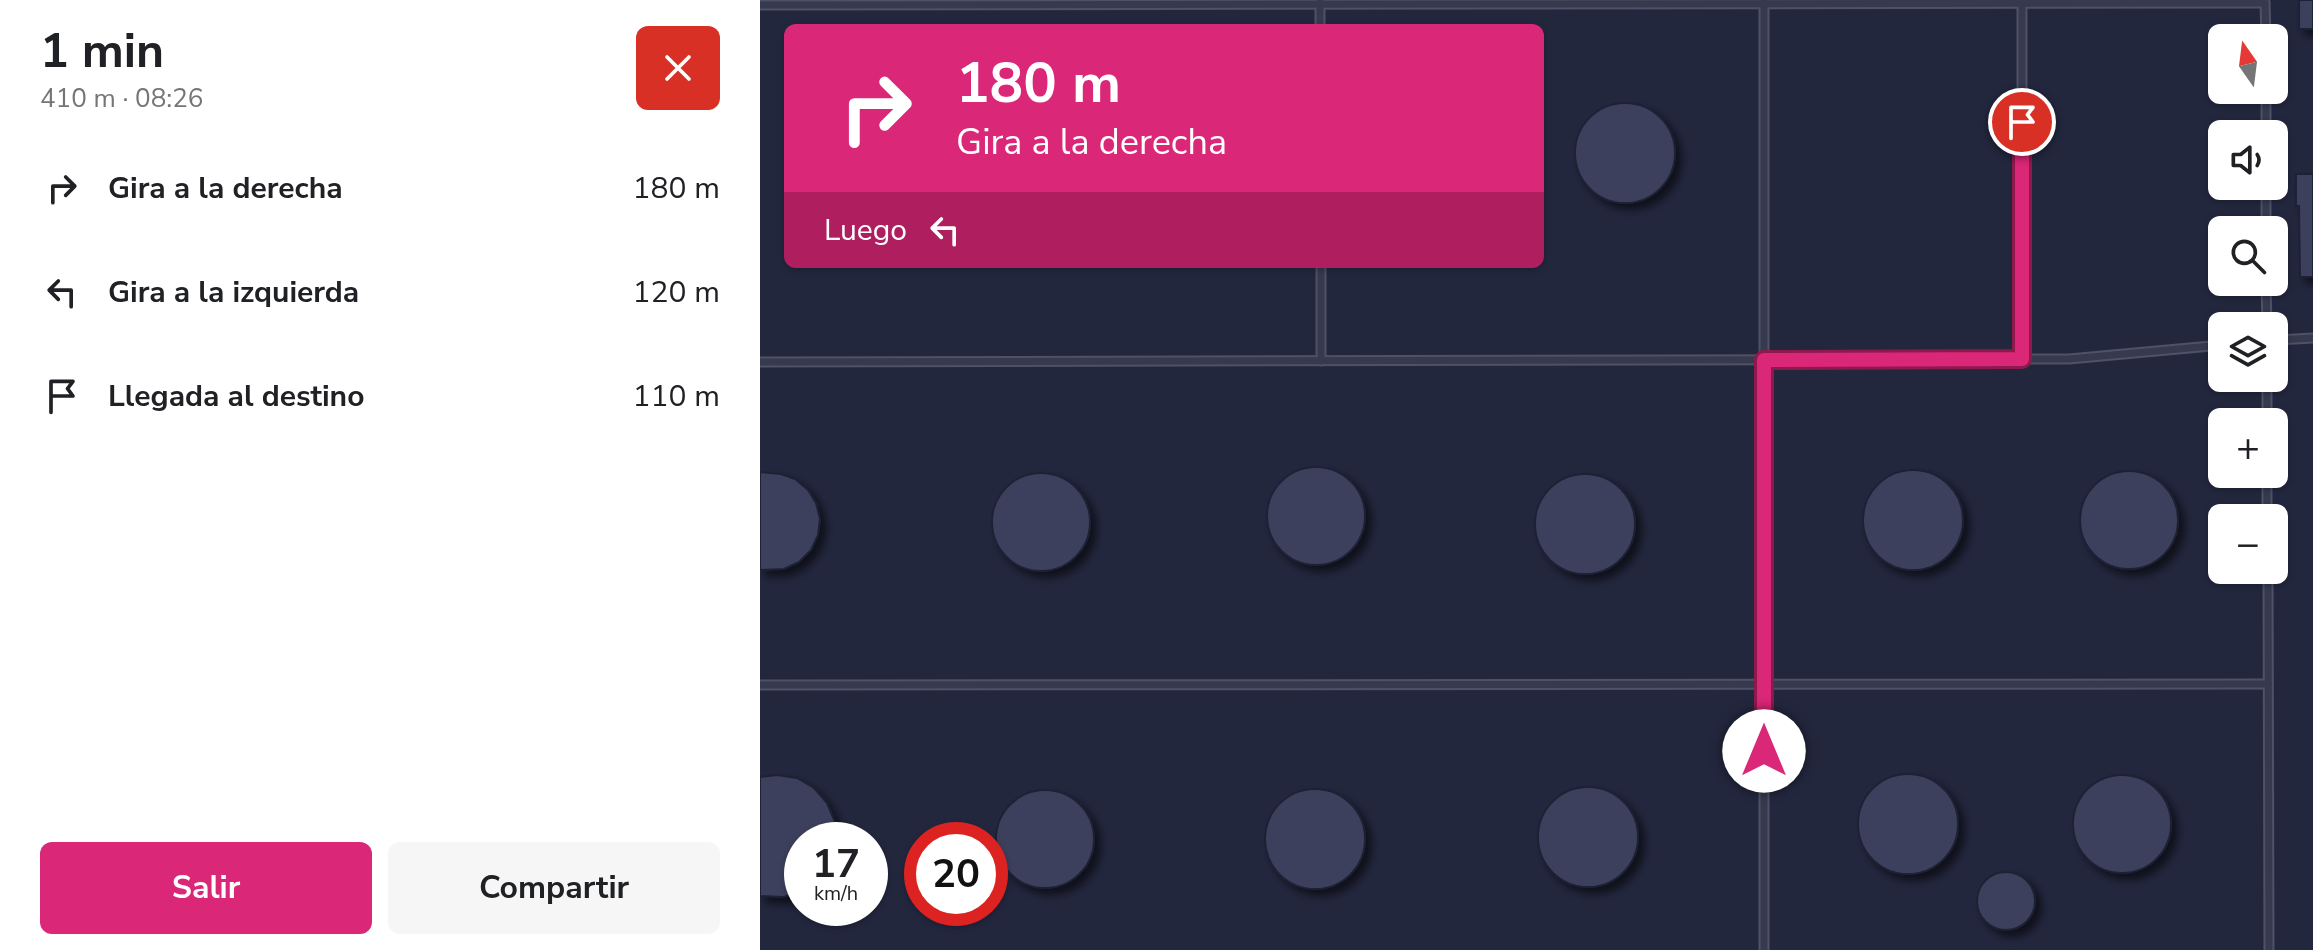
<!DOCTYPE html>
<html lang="es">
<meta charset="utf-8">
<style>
body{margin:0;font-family:"Nunito Sans",sans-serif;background:#f6f6f6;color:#202124;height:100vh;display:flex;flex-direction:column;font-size:30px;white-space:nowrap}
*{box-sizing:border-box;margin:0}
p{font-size:26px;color:#757577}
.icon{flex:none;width:44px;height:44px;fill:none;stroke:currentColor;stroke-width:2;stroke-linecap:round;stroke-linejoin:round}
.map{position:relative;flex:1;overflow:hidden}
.panel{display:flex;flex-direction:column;background:#fff;width:760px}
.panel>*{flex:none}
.banner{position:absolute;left:24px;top:24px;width:760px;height:244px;border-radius:12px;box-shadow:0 2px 6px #0004;background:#db2777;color:#fff;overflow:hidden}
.needle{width:52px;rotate:346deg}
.fabs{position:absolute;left:1448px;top:24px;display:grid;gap:16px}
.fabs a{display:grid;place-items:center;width:80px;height:80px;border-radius:12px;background:#fff;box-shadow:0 2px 6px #0004;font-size:40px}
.speed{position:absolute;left:24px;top:822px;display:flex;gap:16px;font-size:40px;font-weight:700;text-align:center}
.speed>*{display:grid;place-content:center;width:104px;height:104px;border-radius:50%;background:#fff;box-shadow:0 2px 6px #0004;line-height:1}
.speed small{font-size:20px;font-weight:400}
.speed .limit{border:12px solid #d22;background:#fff;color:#111}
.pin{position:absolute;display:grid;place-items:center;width:68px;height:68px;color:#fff;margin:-34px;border:4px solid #fff;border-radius:50%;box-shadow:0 2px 8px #0007}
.me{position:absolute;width:88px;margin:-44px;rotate:0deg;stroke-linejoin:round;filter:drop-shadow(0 0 6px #0008)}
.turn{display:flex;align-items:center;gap:28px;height:168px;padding:0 40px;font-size:36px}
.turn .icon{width:104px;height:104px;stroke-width:2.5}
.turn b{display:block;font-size:56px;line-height:68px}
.then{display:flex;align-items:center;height:76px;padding:0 40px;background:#0003;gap:16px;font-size:30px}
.round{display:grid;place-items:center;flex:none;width:84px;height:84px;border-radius:12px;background:#f6f6f6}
.head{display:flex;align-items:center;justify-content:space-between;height:136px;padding:0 40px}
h1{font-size:48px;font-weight:700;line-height:60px}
.cta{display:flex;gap:16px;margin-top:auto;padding:16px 40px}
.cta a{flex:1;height:92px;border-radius:12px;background:#db2777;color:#fff;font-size:32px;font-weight:700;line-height:92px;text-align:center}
.cta a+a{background:#f6f6f6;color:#202124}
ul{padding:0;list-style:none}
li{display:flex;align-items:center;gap:24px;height:104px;padding:0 40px}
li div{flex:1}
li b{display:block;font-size:30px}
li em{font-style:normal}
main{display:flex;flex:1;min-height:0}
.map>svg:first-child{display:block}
</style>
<main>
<section class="panel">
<div class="head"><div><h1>1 min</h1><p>410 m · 08:26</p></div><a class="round" style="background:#d93025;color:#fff"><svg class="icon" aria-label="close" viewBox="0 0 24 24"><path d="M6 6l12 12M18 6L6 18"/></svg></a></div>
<ul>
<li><svg class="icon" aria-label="right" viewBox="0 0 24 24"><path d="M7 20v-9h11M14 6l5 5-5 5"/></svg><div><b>Gira a la derecha</b></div><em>180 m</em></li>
<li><svg class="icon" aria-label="left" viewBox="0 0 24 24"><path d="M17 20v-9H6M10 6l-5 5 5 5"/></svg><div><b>Gira a la izquierda</b></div><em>120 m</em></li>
<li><svg class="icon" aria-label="arrive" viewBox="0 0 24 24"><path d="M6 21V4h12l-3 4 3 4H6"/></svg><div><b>Llegada al destino</b></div><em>110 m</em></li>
</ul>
<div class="cta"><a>Salir</a><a>Compartir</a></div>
</section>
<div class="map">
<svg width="1553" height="950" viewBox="0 0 1553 950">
<defs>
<filter id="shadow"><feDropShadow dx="6" dy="6" stdDeviation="4" flood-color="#0009"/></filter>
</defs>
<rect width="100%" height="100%" fill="#23273e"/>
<g fill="#3d415c" stroke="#1e2135" stroke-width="2" filter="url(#shadow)">
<rect x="1539" y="0" width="14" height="29"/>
<circle cx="865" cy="153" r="50"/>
<polygon points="1536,174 1553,174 1553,277 1540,277 1539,206 1536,206"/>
<circle cx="556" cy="516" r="49"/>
<circle cx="1153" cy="520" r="50"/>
<circle cx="1369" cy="520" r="49"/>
<polygon points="0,472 21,474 35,479 48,490 56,503 60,519 58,535 51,550 39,562 24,569 0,570"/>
<circle cx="281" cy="522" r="49"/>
<circle cx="825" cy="524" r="50"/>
<circle cx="1148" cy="824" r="50"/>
<circle cx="1362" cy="824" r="49"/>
<polygon points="17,775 37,778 54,788 67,803 75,822 76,840 42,840 42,891 24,897 0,896 0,777"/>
<circle cx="828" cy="837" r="50"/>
<circle cx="555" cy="839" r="50"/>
<circle cx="285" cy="839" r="49"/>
<circle cx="1246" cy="901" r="29"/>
</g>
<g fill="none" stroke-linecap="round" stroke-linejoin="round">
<g stroke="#4f5266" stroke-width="11">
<g id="lane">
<polyline points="1004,0 1004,950"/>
<polyline points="1262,1 1262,359"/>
<polyline points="560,2 560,28"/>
<polyline points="1505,2 1506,38"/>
<polyline points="0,5 1505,3"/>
<polyline points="1506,90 1506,134"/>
<polyline points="1506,186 1506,230"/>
<polyline points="561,264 561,361"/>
<polyline points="1506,282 1507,326"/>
<polyline points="1514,340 1553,338"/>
<polyline points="0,362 1309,359 1462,345"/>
<polyline points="1507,378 1507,422"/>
<polyline points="1507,474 1507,518"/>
<polyline points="1508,570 1509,950"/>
<polyline points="0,685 1508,684"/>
</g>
</g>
<use href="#lane" stroke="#373a4e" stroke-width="7"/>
</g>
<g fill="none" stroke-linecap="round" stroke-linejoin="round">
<g stroke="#8e194d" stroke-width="20">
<polyline id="route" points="1004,751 1004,360 1262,359 1262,122"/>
</g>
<use href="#route" stroke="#db2777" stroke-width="14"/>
</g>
</svg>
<div class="fabs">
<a><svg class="needle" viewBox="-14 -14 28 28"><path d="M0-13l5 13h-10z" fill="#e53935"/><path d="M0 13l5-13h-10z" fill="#757577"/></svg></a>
<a><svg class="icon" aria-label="sound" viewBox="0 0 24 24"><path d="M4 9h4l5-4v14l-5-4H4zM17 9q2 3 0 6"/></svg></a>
<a><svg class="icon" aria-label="search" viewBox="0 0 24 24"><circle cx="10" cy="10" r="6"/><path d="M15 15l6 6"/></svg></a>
<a><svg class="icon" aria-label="layers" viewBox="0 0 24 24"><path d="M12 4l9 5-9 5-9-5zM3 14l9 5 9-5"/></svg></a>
<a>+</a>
<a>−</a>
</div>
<div class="speed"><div>17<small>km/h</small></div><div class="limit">20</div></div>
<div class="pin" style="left:1262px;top:122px;background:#d93025"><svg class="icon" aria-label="arrive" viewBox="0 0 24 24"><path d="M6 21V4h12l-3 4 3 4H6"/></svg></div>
<svg class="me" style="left:1004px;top:751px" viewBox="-20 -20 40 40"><circle r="19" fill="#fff"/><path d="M0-13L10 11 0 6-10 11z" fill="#db2777"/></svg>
<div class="banner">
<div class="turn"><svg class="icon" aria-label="right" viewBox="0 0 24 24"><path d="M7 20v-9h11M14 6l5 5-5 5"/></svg><div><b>180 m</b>Gira a la derecha</div></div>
<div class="then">Luego<svg class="icon" aria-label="left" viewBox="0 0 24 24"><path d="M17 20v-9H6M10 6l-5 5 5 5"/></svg></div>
</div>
</div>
</main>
